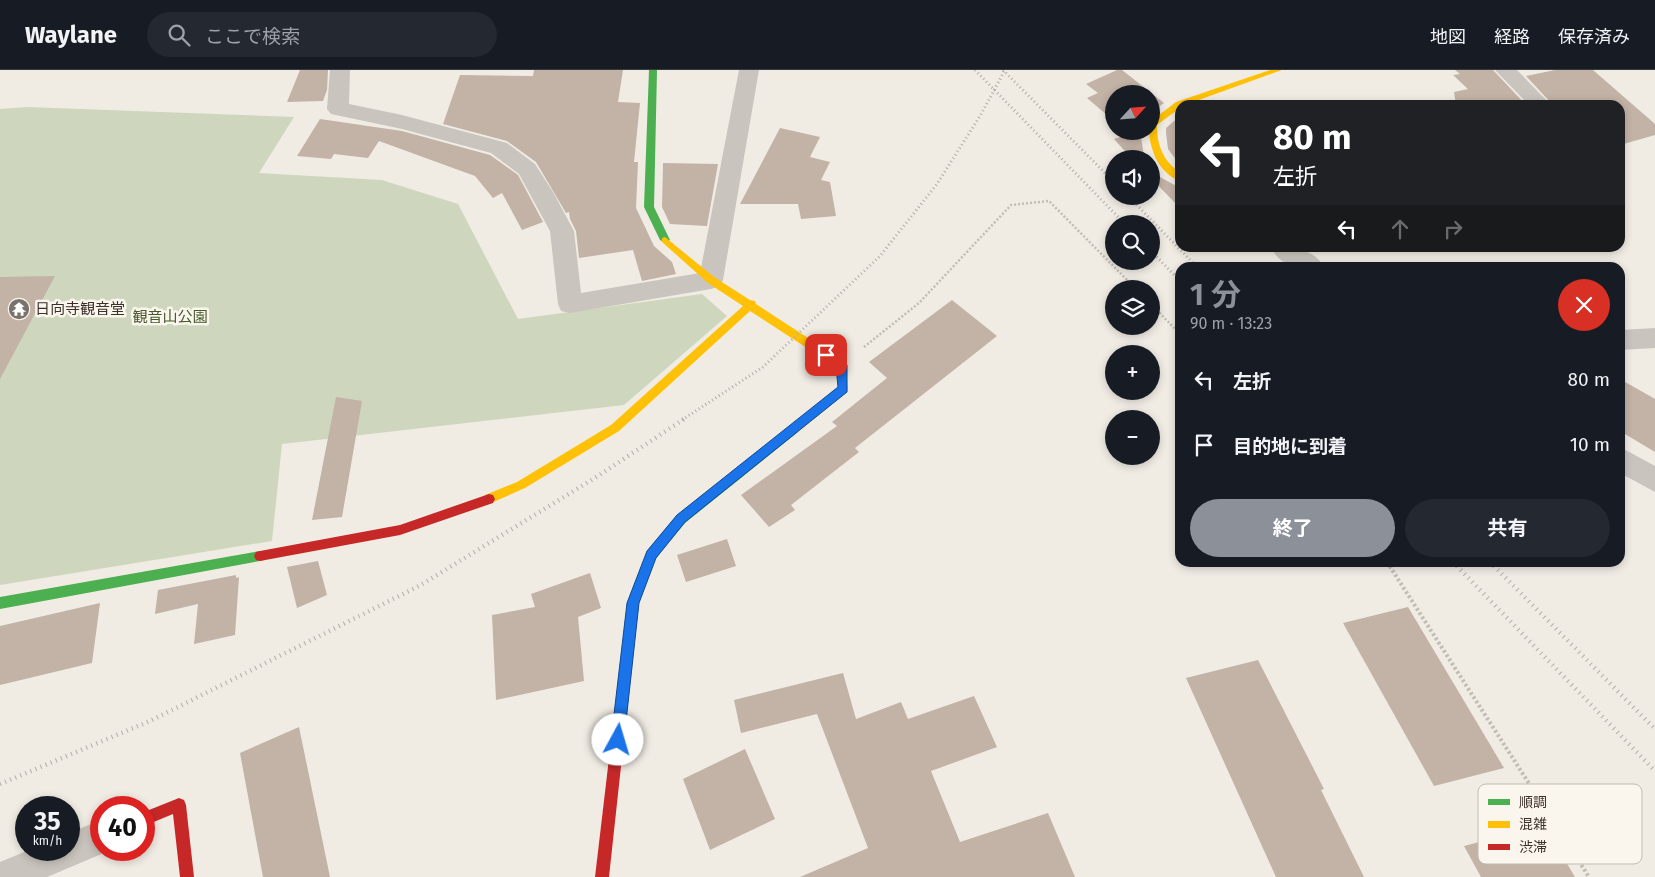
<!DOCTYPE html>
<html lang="ja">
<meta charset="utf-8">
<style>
body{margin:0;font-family:"Fira Sans","Noto Sans JP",sans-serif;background:#242831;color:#f1f3f6;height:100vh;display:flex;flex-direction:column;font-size:19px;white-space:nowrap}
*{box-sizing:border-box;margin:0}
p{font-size:16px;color:#9ea1a6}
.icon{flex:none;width:28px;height:28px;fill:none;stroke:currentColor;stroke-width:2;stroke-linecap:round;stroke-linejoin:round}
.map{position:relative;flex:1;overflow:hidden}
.drawer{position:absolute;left:1175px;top:192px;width:450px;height:305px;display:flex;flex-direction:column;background:#171b24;border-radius:15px;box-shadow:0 2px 8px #0003}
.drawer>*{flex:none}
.hud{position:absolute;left:1175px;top:30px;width:450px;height:152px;border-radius:15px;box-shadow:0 2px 8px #0003;background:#202124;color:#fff;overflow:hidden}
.needle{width:32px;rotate:64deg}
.fabs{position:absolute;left:1105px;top:15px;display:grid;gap:10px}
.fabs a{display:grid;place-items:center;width:55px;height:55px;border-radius:50%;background:#171b24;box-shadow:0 2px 8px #0003;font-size:25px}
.speed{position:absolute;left:15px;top:726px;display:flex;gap:10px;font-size:25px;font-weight:700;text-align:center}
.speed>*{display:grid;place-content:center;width:65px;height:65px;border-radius:50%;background:#171b24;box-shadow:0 2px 8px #0003;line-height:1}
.speed small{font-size:12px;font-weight:400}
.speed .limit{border:8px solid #d22;background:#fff;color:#111}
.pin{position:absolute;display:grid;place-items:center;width:42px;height:42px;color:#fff;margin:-21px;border-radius:10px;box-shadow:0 2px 8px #0006}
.me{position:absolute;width:55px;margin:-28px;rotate:6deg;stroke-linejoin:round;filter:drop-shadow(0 0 4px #0008)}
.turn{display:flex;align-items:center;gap:18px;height:105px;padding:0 15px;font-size:22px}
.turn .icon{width:65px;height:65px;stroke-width:2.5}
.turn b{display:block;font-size:35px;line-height:42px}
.lanes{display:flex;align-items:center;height:48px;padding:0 15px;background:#0003;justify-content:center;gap:25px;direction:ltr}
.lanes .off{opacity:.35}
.round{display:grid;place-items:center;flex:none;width:52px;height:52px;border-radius:26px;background:#242831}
.summary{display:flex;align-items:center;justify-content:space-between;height:85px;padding:0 15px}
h1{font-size:30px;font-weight:700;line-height:38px;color:#8c9099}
.button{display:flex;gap:10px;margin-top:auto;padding:10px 15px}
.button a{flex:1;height:58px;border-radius:30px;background:#8c9099;color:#fff;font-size:20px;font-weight:700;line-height:58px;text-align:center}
.button a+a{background:#242831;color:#f1f3f6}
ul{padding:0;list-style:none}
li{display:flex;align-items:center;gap:15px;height:65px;padding:0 15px}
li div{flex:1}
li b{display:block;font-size:19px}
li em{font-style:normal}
header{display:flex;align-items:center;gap:30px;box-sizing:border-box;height:70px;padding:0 25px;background:#171b24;border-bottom:1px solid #363941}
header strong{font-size:24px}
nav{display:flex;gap:28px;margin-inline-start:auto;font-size:18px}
.search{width:350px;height:45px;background:#242831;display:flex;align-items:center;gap:12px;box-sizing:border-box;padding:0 18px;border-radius:28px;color:#9ea1a6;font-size:19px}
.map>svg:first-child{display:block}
</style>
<header>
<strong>Waylane</strong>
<div class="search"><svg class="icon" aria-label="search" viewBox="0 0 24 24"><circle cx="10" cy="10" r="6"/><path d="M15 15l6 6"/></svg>ここで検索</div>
<nav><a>地図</a><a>経路</a><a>保存済み</a></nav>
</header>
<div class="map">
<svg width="1655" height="807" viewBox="0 0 1655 807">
<rect width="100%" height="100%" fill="#f0ece4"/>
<polygon fill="#cfd6be" points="27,37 294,47 259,103 382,110 458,134 518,249 702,224 727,246 624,335 282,374 272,471 0,515 0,39"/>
<g fill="#c3b2a6">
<polygon points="300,0 328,0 327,20 323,31 287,32"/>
<polygon points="534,0 623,0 618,32 640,33 634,92 638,92 636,138 654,176 672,192 676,204 642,211 633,180 579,188 576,161 570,149 569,142 566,143 536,92 507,71 443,54 460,5 533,6"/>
<polygon points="1117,0 1122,0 1164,33 1151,42 1151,24 1114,24 1114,51 1087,28 1098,23 1086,14"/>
<polygon points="1455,0 1493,0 1526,35 1456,35 1454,22 1468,19 1453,5 1460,4"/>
<polygon points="1555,0 1593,0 1655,54 1655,65 1620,75 1620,35 1553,35 1526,6"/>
<polygon points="1180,46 1180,95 1168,79 1166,63 1166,58"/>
<polygon points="320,49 402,61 490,85 518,105 543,152 522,160 502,123 493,128 475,106 379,71 368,88 334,84 331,89 297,86"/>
<polygon points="780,58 820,67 810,87 830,92 821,110 830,112 836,146 801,149 798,134 740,134"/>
<polygon points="1127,61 1140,61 1144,86 1147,89 1132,89 1114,69 1129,64"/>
<polygon points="663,93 718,94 707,156 670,154 662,137"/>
<polygon points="1151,97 1160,107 1180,118 1180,138 1151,108"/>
<polygon points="55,206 0,309 0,207"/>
<polygon points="952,230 997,266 855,378 859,382 791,435 795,440 769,457 741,425 837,356 832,352 887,308 869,292"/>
<polygon points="1620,309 1655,329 1655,382 1620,361"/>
<polygon points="336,327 362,331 342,447 312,450"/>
<polygon points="727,469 736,496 686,512 677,485"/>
<polygon points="318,491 327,525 297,538 287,497"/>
<polygon points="590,503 601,538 578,547 584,611 496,630 492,545 535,537 531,524"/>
<polygon points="236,505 236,508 239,507 235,565 194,574 198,534 155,544 158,520"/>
<polygon points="100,533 92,593 0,615 0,556"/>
<polygon points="1408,537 1504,698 1434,716 1343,553"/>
<polygon points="1258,590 1324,719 1321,720 1364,807 1276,807 1186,608"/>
<polygon points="843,603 856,649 901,632 908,649 974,626 997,677 931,701 960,772 1048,743 1075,807 800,807 868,778 817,644 741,663 734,630"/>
<polygon points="299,657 330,807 263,807 240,683"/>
<polygon points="745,679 775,749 710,780 683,709"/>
<polygon points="1544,755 1575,807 1481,807 1464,776"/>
</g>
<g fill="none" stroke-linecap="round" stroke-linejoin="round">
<g stroke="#c2bcb5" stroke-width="2.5" stroke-dasharray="2 2" stroke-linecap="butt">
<polyline points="1151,234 1180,264"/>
<polyline points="864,277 919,233 1011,135 1049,131 1136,219"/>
</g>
<polyline stroke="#c2bcb5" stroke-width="4" stroke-dasharray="2.5 2.5" stroke-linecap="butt" points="1387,492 1589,807"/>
<g fill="#c9c4bd" fill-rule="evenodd">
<polygon points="330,0 350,0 349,34 402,45 507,73 535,94 553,122 574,161 581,223 700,203 739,0 759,0 723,210 720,216 711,219 570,243 561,241 558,234 550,161 519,104 491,83 402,59 331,44 327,39"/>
<polygon points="1495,0 1517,0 1551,35 1529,35"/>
<path d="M1272,178c20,0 41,-1 53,20 -20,0 -45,1 -53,-20z"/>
<polygon points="1655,258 1655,278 1620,280 1620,260"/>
<polygon points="1620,377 1655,396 1655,422 1620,403"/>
<polygon points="101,750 101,780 111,780 47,807 0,807 0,792 29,780 69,780 69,763"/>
</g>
<g fill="#4caf50" fill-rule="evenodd">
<polygon points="649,0 657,0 654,137 670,170 665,173 660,170 644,137"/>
<polygon points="794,354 798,356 799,359 798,362 685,453 656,488 639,533 632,595 630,599 626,601 622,599 620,595 627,533 647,481 677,445"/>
<polygon points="260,481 264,482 266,486 264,490 260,491 0,539 0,527"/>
</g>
<g fill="#ffc107" fill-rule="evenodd">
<path d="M1270,0h12l-97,35h-5v3l-23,17c0,21 6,35 23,48v8c-20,-7 -30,-30 -31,-50h2v-10l25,-19z"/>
<polygon points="665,167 714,207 750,230 755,231 756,234 845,292 848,319 847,322 798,362 790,362 789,359 790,356 838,317 836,297 750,241 619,361 525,418 489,434 485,433 483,429 485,425 517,412 611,355 743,236 708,213 662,172 662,168"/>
</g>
<g fill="#c62828" fill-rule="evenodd">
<polygon points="489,424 493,425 495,429 493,433 400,465 260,491 256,490 254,486 256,482 260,481 400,455"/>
<polygon points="626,589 630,591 632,595 609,807 595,807 620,595 622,591"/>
<polygon points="179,728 184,730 186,735 194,807 180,807 173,744 144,756 144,742"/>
</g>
<g stroke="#b1ada8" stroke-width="3" stroke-dasharray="1 3" stroke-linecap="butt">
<polyline points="975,0 1125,154"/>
<polyline points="1003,0 1114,112"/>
<polyline points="1128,126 1198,198"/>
<polyline points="1151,181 1180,211"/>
<polyline points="682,350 763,297 880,186 937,114 980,46 1005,0"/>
</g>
<g stroke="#b1ada8" stroke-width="4.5" stroke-dasharray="1 4.5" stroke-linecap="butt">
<polyline points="1453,492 1655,701"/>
<polyline points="1490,492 1655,659"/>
<polyline points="0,714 150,651 419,516 598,406 684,349"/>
</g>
</g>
<polygon fill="#1a73e8" stroke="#114b97" points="826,281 847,295 847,322 685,452 656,488 639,533 624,670 622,675 618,677 613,675 611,670 627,533 647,481 677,445 838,317 836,297 821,285"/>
<defs>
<g id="temple-disc" transform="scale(1.125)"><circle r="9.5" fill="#7a726c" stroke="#fbf6ed"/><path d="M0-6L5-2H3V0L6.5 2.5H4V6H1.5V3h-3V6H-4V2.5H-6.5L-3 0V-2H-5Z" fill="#fff"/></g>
</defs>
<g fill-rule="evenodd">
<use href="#temple-disc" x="19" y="239"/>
</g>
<g text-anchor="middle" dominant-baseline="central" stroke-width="5" stroke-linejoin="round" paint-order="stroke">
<g font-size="15" fill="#3b312b" stroke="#fbf6ed" text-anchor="start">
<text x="35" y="239">日向寺観音堂</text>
</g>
<g font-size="15" fill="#455a2d" stroke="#fbf6ed">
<text x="170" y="247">観音山公園</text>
</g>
</g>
<rect x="1478" y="714" width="164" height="80" rx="8" fill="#fbf6ed" stroke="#c1bbb3" stroke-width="1"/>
<rect x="1488" y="729" width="22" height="6" fill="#4caf50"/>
<rect x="1488" y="751" width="22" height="7" fill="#ffc107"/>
<rect x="1488" y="774" width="22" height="6" fill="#c62828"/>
<g font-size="14" fill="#3b312b">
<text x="1519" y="737">順調</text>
<text x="1519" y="759">混雑</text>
<text x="1519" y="782">渋滞</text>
</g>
</svg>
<div class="fabs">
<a><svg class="needle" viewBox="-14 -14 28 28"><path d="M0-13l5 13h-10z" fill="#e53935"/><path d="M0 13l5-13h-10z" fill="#9ea1a6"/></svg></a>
<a><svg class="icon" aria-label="sound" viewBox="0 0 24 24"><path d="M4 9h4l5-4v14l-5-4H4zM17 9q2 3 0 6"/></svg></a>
<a><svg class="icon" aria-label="search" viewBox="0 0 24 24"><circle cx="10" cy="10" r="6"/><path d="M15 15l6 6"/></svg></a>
<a><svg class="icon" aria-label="layers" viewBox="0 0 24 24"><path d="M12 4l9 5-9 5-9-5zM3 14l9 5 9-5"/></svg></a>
<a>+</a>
<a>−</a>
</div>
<div class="speed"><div>35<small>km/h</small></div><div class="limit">40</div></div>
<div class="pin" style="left:826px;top:285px;background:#d93025"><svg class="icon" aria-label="arrive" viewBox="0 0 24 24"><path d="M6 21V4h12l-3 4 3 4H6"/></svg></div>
<svg class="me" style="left:618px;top:670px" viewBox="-20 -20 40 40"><circle r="19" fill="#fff"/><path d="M0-13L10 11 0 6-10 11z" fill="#1a73e8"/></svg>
<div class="hud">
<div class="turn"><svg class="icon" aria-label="left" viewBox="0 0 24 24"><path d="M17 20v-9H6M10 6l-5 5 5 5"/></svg><div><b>80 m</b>左折</div></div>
<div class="lanes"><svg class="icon" aria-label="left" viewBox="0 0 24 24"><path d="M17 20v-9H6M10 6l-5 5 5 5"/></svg><svg class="icon off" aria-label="ahead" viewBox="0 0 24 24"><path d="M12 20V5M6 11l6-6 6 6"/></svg><svg class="icon off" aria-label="right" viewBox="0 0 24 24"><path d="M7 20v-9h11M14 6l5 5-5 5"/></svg></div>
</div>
<section class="drawer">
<div class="summary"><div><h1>1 分</h1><p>90 m · 13:23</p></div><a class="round" style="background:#d93025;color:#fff"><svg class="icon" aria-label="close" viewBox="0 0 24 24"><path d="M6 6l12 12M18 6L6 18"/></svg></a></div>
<ul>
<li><svg class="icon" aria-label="left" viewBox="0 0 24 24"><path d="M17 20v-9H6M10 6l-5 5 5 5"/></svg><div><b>左折</b></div><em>80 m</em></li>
<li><svg class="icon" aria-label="arrive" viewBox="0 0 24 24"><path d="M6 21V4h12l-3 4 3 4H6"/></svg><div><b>目的地に到着</b></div><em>10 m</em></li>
</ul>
<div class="button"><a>終了</a><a>共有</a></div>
</section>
</div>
